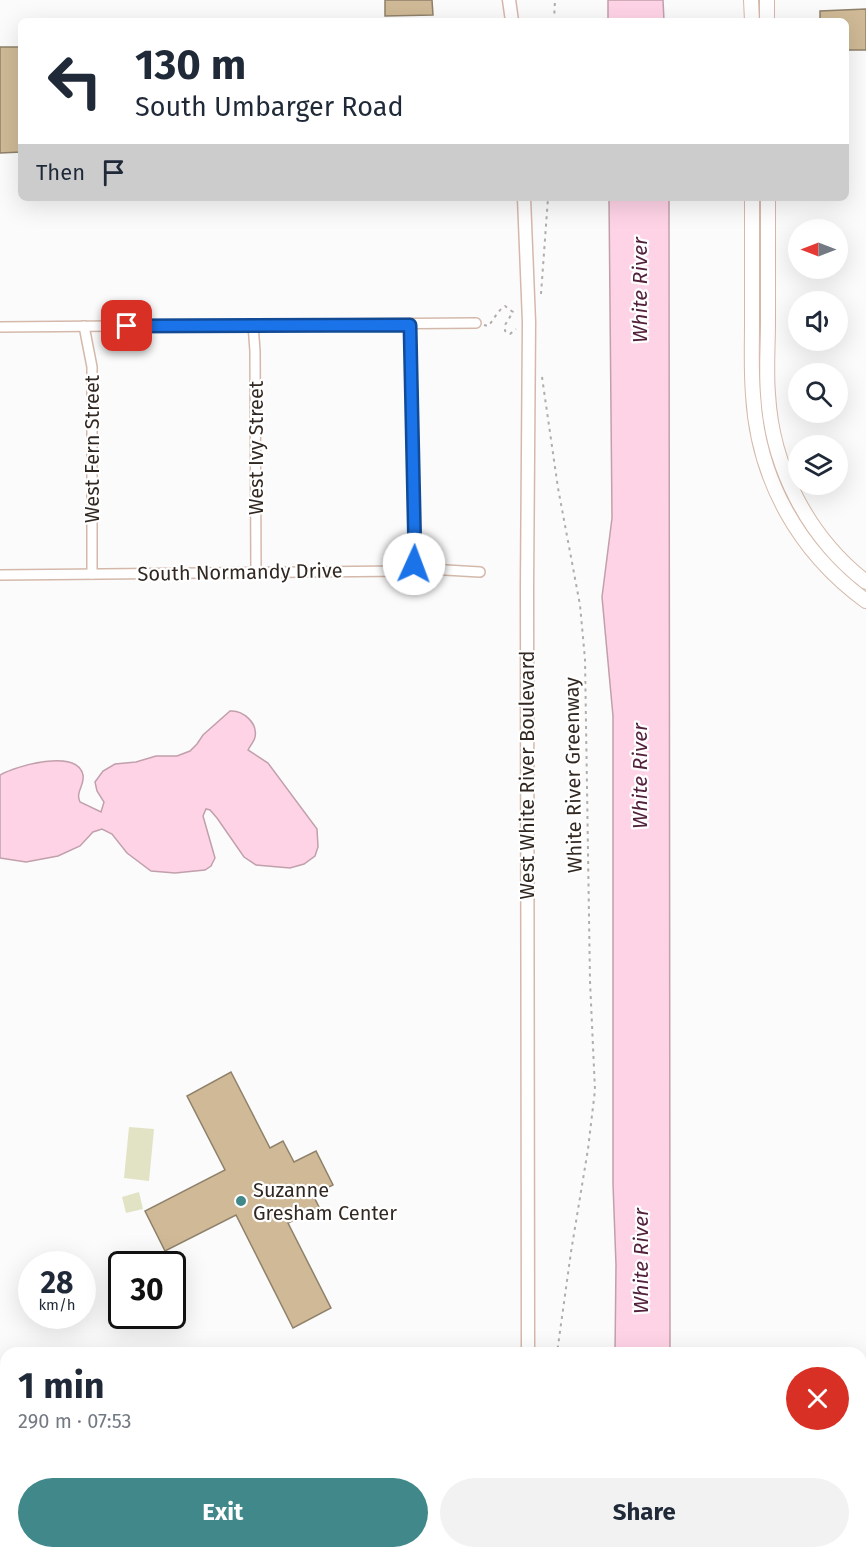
<!DOCTYPE html>
<meta charset="utf-8">
<style>
body{margin:0;font-family:"Fira Sans",sans-serif;background:#f2f2f3;color:#1f2937;height:100vh;display:flex;flex-direction:column;font-size:22px;white-space:nowrap}
*{box-sizing:border-box;margin:0}
p{font-size:20px;color:#747a83}
.icon{flex:none;width:33px;height:33px;fill:none;stroke:currentColor;stroke-width:2;stroke-linecap:round;stroke-linejoin:round}
.map{position:relative;flex:1;overflow:hidden}
.details{position:absolute;left:0px;top:1347px;width:867px;height:212px;display:flex;flex-direction:column;background:#fff;border-radius:18px 18px 0 0;box-shadow:0 6px 24px #0002}
.details>*{flex:none}
.guide{position:absolute;left:18px;top:18px;width:831px;height:183px;border-radius:9px;box-shadow:0 6px 24px #0002;background:#fff;color:#1f2937;overflow:hidden}
.needle{width:39px;rotate:270deg}
.fabs{position:absolute;left:788px;top:219px;display:grid;gap:12px}
.fabs a{display:grid;place-items:center;width:60px;height:60px;border-radius:50%;background:#fff;box-shadow:0 6px 24px #0002;font-size:30px}
.speed{position:absolute;left:18px;top:1251px;display:flex;gap:12px;font-size:30px;font-weight:700;text-align:center}
.speed>*{display:grid;place-content:center;width:78px;height:78px;border-radius:50%;background:#fff;box-shadow:0 6px 24px #0002;line-height:1}
.speed small{font-size:15px;font-weight:400}
.speed .limit{border:3px solid #111;border-radius:9px;background:#fff;color:#111}
.pin{position:absolute;display:grid;place-items:center;width:51px;height:51px;color:#fff;margin:-26px;border-radius:12px;box-shadow:0 3px 9px #0006}
.me{position:absolute;width:66px;margin:-33px;rotate:2deg;stroke-linejoin:round;filter:drop-shadow(0 0 4px #0008)}
.turn{display:flex;align-items:center;gap:21px;height:126px;padding:0 18px;font-size:27px}
.turn .icon{width:78px;height:78px;stroke-width:2.5}
.turn b{display:block;font-size:42px;line-height:51px}
.then{display:flex;align-items:center;height:57px;padding:0 18px;background:#0003;gap:12px;font-size:22px}
.round{display:grid;place-items:center;flex:none;width:63px;height:63px;border-radius:32px;background:#f2f2f3}
.headline{display:flex;align-items:center;justify-content:space-between;height:102px;padding:0 18px}
h1{font-size:36px;font-weight:700;line-height:45px}
.cta{display:flex;gap:12px;margin-top:auto;padding:12px 18px}
.cta a{flex:1;height:69px;border-radius:36px;background:#40888a;color:#fff;font-size:24px;font-weight:700;line-height:69px;text-align:center}
.cta a+a{background:#f2f2f3;color:#1f2937}
.map>svg:first-child{display:block}
</style>
<div class="map">
<svg width="866" height="1558" viewBox="0 0 866 1558">
<rect width="100%" height="100%" fill="#fbfbfb"/>
<g fill="#e2e3c5">
<polygon points="129,1127 154,1129 149,1181 124,1178"/>
<polygon points="139,1192 143,1209 126,1213 122,1197"/>
</g>
<g fill="#fed3e6" stroke="#c1a0ab" stroke-width="1.5">
<polygon points="608,0 663,0 664,21 608,21"/>
<polygon points="609,198 669,198 670,1353 615,1353 616,1265 613,1184 613,716 602,597 612,518"/>
<path d="M230,711c13,-1 28,12 25,26 0,3 -5,9 -7,13l20,13 49,66 1,18 -3,9 -11,8 -14,4 -34,-3 -12,-8 -27,-39 -7,-8 -4,-1 -3,7 12,42 -4,8 -6,4 -30,3 -24,-2 -24,-18 -15,-19 -10,-5 -9,3 -13,14 -22,10 -32,6 -26,-4v-83c16,-9 77,-27 83,0 2,10 -8,17 -3,27l21,10 3,-10 -7,-11 -2,-9 8,-11 12,-7 21,-2 20,-6h21l13,-5 7,-7 6,-9z"/>
<rect x="613" y="1553" width="54" height="5"/>
</g>
<g fill="#cfb996" stroke="#8f816a" stroke-width="1.5">
<polygon points="385,0 432,0 433,15 385,16"/>
<polygon points="866,9 866,50 846,50 846,21 820,21 820,11"/>
<polygon points="0,47 21,47 21,152 0,153"/>
<polygon points="231,1072 270,1148 283,1141 294,1162 316,1151 333,1185 313,1195 319,1207 288,1223 331,1308 293,1328 236,1215 165,1251 145,1211 225,1170 187,1096"/>
</g>
<g fill="none" stroke-linecap="round" stroke-linejoin="round">
<g stroke="#d4b9ab" stroke-width="12">
<g id="minor">
<polyline points="253,324 255,351 256,572"/>
<polyline points="410,325 415,559 411,568"/>
<polyline points="84,326 92,367 92,574"/>
<polyline points="0,327 476,323"/>
<polyline points="0,575 404,571 411,568 480,572"/>
<polyline points="0,1499 6,1499"/>
<polyline points="394,1558 397,1552"/>
</g>
</g>
<g stroke="#d4b9ab" stroke-width="15">
<g id="tertiary">
<polyline points="509,0 512,21"/>
<polyline points="524,198 529,322 527,586 528,1353"/>
<polyline points="528,1558 528,1552"/>
</g>
</g>
<g stroke="#d4b9ab" stroke-width="16">
<g id="secondary">
<polyline points="751,0 752,21"/>
<polyline points="767,0 767,21"/>
<path d="M752,198c0,41 0,83 0,124 0,24 -1,49 1,73 5,85 46,157 113,206"/>
<path d="M768,198c0,41 0,82 0,123 0,24 -2,49 0,73 4,73 40,143 98,188"/>
</g>
</g>
<g stroke="#b0adaa" stroke-width="2" stroke-dasharray="3 4.5" stroke-linecap="butt">
<polyline points="554,21 555,0"/>
<polyline points="541,294 548,198"/>
<path d="M484,325l4,1c6,-6 9,-15 17,-20l8,6 -8,13v6l5,3 6,-5"/>
<polyline points="542,377 558,488 580,605 585,659 590,981 595,1090 588,1149 571,1252 557,1353"/>
<polyline points="541,1552 542,1558"/>
</g>
<use href="#minor" stroke="#fff" stroke-width="9"/>
<use href="#tertiary" stroke="#fff" stroke-width="12"/>
<use href="#secondary" stroke="#fff" stroke-width="14"/>
</g>
<g fill="none" stroke-linecap="round" stroke-linejoin="round">
<g stroke="#114b97" stroke-width="15">
<polyline id="route" points="127,326 410,325 415,559 414,564"/>
</g>
<use href="#route" stroke="#1a73e8" stroke-width="10"/>
</g>
<circle fill="#40888a" stroke="#fff" stroke-width="2" cx="241" cy="1201" r="6"/>
<g text-anchor="middle" dominant-baseline="central" stroke-width="4.5" stroke-linejoin="round" paint-order="stroke">
<g font-size="20" fill="#322822" stroke="#fff">
<text transform="translate(256 448) rotate(-90)">West Ivy Street</text>
<text transform="translate(92 449) rotate(-90)">West Fern Street</text>
<text transform="translate(240 572) rotate(-1)">South Normandy Drive</text>
<text transform="translate(527 775) rotate(-90)">West White River Boulevard</text>
<text transform="translate(573 775) rotate(-91)">White River Greenway</text>
</g>
<g font-size="20" fill="#322822" stroke="#fff" text-anchor="start">
<text x="253" y="1190">Suzanne<tspan x="253" dy="23">Gresham Center</tspan></text>
</g>
<g font-size="21" font-style="italic" fill="#54213c" stroke="#fff">
<text transform="translate(640 290) rotate(-90)">White River</text>
<text transform="translate(640 776) rotate(-90)">White River</text>
<text transform="translate(641 1261) rotate(-90)">White River</text>
</g>
</g>
</svg>
<div class="fabs">
<a><svg class="needle" viewBox="-14 -14 28 28"><path d="M0-13l5 13h-10z" fill="#e53935"/><path d="M0 13l5-13h-10z" fill="#747a83"/></svg></a>
<a><svg class="icon" aria-label="sound" viewBox="0 0 24 24"><path d="M4 9h4l5-4v14l-5-4H4zM17 9q2 3 0 6"/></svg></a>
<a><svg class="icon" aria-label="search" viewBox="0 0 24 24"><circle cx="10" cy="10" r="6"/><path d="M15 15l6 6"/></svg></a>
<a><svg class="icon" aria-label="layers" viewBox="0 0 24 24"><path d="M12 4l9 5-9 5-9-5zM3 14l9 5 9-5"/></svg></a>
</div>
<div class="speed"><div>28<small>km/h</small></div><div class="limit">30</div></div>
<div class="pin" style="left:127px;top:326px;background:#d93025"><svg class="icon" aria-label="arrive" viewBox="0 0 24 24"><path d="M6 21V4h12l-3 4 3 4H6"/></svg></div>
<svg class="me" style="left:414px;top:564px" viewBox="-20 -20 40 40"><circle r="19" fill="#fff"/><path d="M0-13L10 11 0 6-10 11z" fill="#1a73e8"/></svg>
<div class="guide">
<div class="turn"><svg class="icon" aria-label="left" viewBox="0 0 24 24"><path d="M17 20v-9H6M10 6l-5 5 5 5"/></svg><div><b>130 m</b>South Umbarger Road</div></div>
<div class="then">Then<svg class="icon" aria-label="arrive" viewBox="0 0 24 24"><path d="M6 21V4h12l-3 4 3 4H6"/></svg></div>
</div>
<section class="details">
<div class="headline"><div><h1>1 min</h1><p>290 m · 07:53</p></div><a class="round" style="background:#d93025;color:#fff"><svg class="icon" aria-label="close" viewBox="0 0 24 24"><path d="M6 6l12 12M18 6L6 18"/></svg></a></div>
<div class="cta"><a>Exit</a><a>Share</a></div>
</section>
</div>
